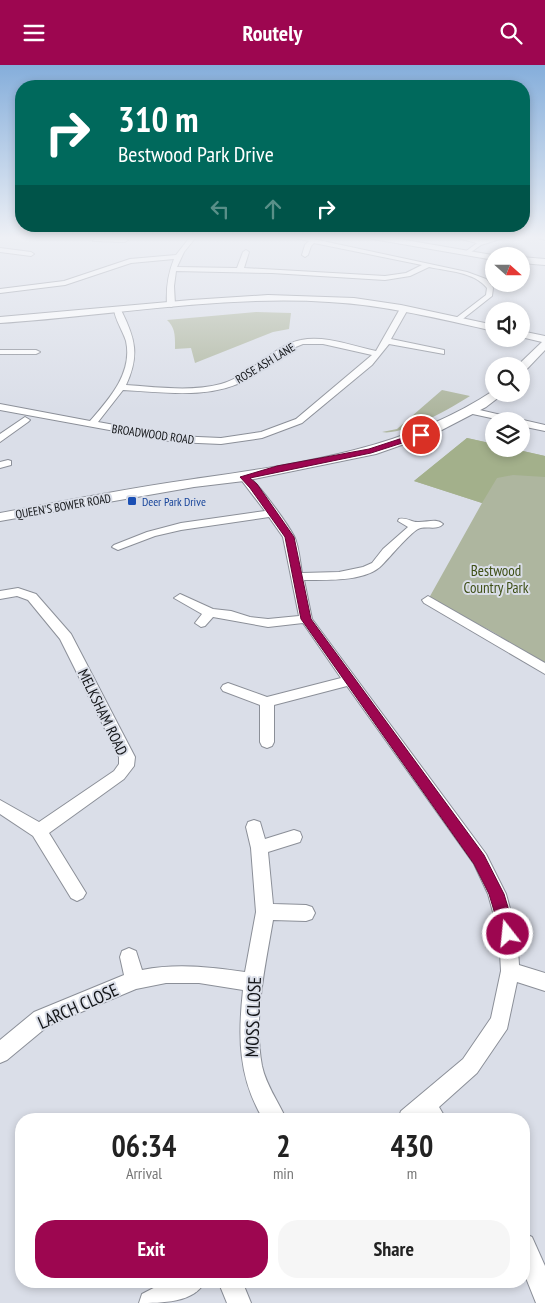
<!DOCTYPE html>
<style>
body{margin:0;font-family:"PT Sans Narrow",sans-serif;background:#f6f6f6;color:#222;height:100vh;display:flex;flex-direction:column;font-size:19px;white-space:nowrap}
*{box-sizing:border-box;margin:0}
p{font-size:16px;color:#767676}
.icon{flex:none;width:28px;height:28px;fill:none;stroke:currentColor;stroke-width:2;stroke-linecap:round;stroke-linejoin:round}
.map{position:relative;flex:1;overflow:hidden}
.panel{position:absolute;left:15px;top:1048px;width:515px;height:175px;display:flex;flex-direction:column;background:#fff;border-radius:20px;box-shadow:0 2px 8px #0003}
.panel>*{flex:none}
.banner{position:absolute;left:15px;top:15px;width:515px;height:152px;border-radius:20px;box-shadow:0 2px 8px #0003;background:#00695c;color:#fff;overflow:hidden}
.needle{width:32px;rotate:111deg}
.buttons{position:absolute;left:485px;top:182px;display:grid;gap:10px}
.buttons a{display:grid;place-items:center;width:45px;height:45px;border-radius:50%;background:#fff;box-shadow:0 2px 8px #0003;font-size:25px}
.pin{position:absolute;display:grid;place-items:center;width:42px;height:42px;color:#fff;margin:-21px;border:2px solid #fff;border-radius:50%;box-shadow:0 1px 5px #0007}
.me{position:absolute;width:55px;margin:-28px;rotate:344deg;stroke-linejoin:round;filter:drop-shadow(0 0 4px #0008)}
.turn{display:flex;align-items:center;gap:18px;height:105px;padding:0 20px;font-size:22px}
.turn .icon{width:65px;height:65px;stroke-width:2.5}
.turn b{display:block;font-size:35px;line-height:42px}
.lanes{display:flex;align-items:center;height:48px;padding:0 20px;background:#0003;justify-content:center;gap:25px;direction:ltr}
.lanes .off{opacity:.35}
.eta{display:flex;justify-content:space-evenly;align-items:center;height:85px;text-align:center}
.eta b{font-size:30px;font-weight:600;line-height:35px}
.cta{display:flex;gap:10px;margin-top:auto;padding:10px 20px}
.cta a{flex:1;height:58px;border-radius:20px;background:#9d0650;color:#fff;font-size:20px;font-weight:600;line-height:58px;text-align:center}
.cta a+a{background:#f6f6f6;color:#222}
header{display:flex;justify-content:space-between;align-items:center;height:65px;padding:0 20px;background:#9d0650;color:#fff;font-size:22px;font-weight:600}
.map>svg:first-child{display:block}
</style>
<header><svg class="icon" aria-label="menu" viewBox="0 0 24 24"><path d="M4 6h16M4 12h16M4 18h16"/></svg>Routely<svg class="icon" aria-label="search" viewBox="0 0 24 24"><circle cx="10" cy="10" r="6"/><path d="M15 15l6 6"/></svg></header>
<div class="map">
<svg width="545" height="1238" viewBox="0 0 545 1238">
<rect width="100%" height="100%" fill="#dadee8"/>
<g fill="#aeb69f">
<path d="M256,247l35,1 -2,16 -16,3 -78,31 -4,-15 -16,1c0,-11 1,-21 -8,-29z"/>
<path d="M442,325l28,6c-19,12 -67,40 -88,36l15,-3z"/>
<polygon points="467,373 494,379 494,384 514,384 545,391 545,599 493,567 429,533 482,438 414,416"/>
</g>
<polygon fill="#a3b08b" points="467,373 494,379 494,384 514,384 545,391 545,412 513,410 497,413 482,438 414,416"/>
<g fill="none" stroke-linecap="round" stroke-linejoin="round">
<g stroke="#8b8f98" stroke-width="2">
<g id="street">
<path d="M190,172h6l-12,15 -7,15 60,1 6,-16 3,-2 3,2 -5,16 141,8 21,-3 16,-8 -108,-22 -3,3 -3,9 -3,2 -3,-2 3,-10 4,-4 -17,-4h12l163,35 19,7 7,9 -1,8 -33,26h-3v-4l30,-23 1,-7c-12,-16 -40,-17 -58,-21l-19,9 -25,4 -113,-7 -96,-2 -2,15 1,19 -4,2 -4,-2c-1,-17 1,-31 7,-46l-43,4 -66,22 -65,8v-4l64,-8 66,-22 46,-4z"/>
<polygon points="454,172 485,175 506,172 481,180 467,190 465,187 477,178"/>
<polygon points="538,172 545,172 545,175 539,173"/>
<polygon points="95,173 125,173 128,175 125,177 93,176"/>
<polygon points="0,183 31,187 34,189 31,191 0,187"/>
<path d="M401,242l7,2 -17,30 53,11v4l-55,-10 -17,21 -70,58 -40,15 -41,6 -46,-2 -175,-32v-6l90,17c19,-22 43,-48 36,-80 -3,-10 -12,-23 -12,-33l7,2c14,28 19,45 5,75 31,2 65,7 95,-1 31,-9 53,-39 80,-44 24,-5 51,6 75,11zM303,279h20l49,11 -76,64 -35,13 -40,6 -46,-2 -77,-14 25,-32c41,2 87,10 125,-11 19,-10 34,-28 55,-35z"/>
<polygon points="0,285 36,285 40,287 36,289 0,289"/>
<polygon points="471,343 545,360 545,366 521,361 521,356 505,356 468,348 467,346"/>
<polygon points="25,352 30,355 28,357 0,377 0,369"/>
<polygon points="8,395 11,396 11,400 0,403 0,397"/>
<path d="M244,409c11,3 44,51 50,62 5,10 6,26 8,37l37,-1 24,-5 9,-4 11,-14 25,-22 -10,-6 1,-2c8,-2 13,4 20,3 9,0 18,-4 24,2 -6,7 -17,1 -25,5 -10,6 -27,27 -36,36 -16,17 -56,15 -78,15l8,39 174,235 20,40 11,40 2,31 26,8v18l-28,-9 -10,47 -30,44 -38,34 7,12h-48l3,-8 62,-52 28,-41 10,-47 -2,-37 -11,-40 -14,-30 -127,-178 -73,19v37l-2,4 -5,2 -5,-2 -2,-4v-37l-37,-14 -2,-3 2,-3 5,-2 39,14 74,-19 -38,-55 -35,4 -55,-10 -8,9 -4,1 -6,-4 7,-9 -28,-16 6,-4 33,15 18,2 19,6 18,2 31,-3 -16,-79 -14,-20 -88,13 -26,6 -37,14 -6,-3 2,-2 33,-13 34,-9 84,-12 -26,-34z"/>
<polygon points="18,523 36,529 71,569 135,692 134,701 124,714 49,768 86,828 83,833 77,836 71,833 33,771 0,749 0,735 39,757 114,706 119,699 119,692 60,574 28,535 17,531 0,534 0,526"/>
<polygon points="428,531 545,598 545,609 424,538 422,535"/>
<path d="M254,755l6,2 5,17 29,-9 6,2 2,5 -2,5 -32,10 5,52 33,1 6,2 3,6 -3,6 -6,2 -33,-1c-8,48 -20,98 -11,146 4,19 16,35 24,53h-23c-25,-42 -25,-83 -20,-129l-44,-7h-33l-30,6 -88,37 -41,34 -7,3v-23l34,-28 90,-37 -4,-18 2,-6 7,-3 7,3 6,19c35,-7 68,-3 103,2l11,-60 -5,-64 -5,-21 2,-5z"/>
<polygon points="524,1168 532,1172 545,1201 545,1238 536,1238 524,1208"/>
<path d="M167,1216h38c-10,22 -44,22 -66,22l3,-9z"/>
<polygon points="218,1216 242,1216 251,1238 227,1238"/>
</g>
</g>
<g stroke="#8b8f98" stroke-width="2">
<g id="secondary">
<polygon points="369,172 388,172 498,191 494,191 494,195 373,174"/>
<polygon points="521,192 545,194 545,200 521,198"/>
<path d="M268,230l86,3 47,7 93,20v6c-54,-12 -109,-26 -165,-29 -109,-7 -220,14 -329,21v-6l191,-17z"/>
<polygon points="521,266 545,271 545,285 525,306 521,307 521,301 517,301 542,277 521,272"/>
<path d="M493,326l1,3h9l-17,13 -50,26 -60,21 -132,27 -50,6 -194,34v-8c65,-12 129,-25 194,-34 103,-15 210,-29 299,-88z"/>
</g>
</g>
<use href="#street" fill="#fff" fill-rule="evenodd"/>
<use href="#secondary" fill="#fff" fill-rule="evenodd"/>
</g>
<linearGradient id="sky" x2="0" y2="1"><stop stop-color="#85aedb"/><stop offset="0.5" stop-color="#eef0f5"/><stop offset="1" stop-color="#eef0f5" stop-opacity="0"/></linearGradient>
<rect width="545" height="345" fill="url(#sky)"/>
<polygon fill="#9d0650" stroke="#660434" points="421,367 425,370 424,371 371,388 250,413 257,419 294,472 311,554 484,790 504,829 516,869 514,874 508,876 503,874 501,869 489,829 474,799 301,554 285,472 250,423 240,412 277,401 369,384"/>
<rect fill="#1a4fb4" stroke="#dadee8" stroke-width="2" x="127" y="431" width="10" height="10" rx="2.5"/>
<g text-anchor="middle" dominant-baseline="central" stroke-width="4" stroke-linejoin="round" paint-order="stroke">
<g font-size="12" fill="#131518" stroke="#dadee8">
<text transform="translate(265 298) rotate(-31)">ROSE ASH LANE</text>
<text transform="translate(153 369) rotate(8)">BROADWOOD ROAD</text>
<text transform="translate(63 441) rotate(-10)">QUEEN'S BOWER ROAD</text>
</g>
<g font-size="12" fill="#164399" stroke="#dadee8" text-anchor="start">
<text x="142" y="436">Deer Park Drive</text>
</g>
<g font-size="15" fill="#3e4f16" stroke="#dadee8">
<text x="496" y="505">Bestwood<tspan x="496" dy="17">Country Park</tspan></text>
</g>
<g font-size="15" fill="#131518" stroke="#dadee8">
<text transform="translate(103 647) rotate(64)">MELKSHAM ROAD</text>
</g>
<g font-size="18" fill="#131518" stroke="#dadee8">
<text transform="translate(78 941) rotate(-24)">LARCH CLOSE</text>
<text transform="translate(253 952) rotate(-88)">MOSS CLOSE</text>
</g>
</g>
</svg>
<div class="buttons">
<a><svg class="needle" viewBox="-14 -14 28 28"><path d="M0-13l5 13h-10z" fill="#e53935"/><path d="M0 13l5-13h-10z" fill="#767676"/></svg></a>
<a><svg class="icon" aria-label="sound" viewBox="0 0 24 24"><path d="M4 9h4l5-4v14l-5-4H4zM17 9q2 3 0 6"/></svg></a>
<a><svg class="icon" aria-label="search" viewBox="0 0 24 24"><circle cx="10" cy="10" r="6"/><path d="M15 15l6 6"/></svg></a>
<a><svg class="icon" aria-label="layers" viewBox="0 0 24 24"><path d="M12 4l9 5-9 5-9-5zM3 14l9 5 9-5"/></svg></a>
</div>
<div class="pin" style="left:421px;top:370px;background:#d93025"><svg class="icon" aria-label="arrive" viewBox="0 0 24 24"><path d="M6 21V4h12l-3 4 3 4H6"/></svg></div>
<svg class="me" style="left:508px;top:869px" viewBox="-20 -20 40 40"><circle r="17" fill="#9d0650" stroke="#fff" stroke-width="3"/><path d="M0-11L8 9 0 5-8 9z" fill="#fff"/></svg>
<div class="banner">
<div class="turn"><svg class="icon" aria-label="right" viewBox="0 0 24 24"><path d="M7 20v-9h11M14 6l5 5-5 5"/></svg><div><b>310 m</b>Bestwood Park Drive</div></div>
<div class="lanes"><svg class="icon off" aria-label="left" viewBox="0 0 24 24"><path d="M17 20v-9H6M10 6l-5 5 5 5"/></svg><svg class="icon off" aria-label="ahead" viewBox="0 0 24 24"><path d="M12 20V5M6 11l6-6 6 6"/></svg><svg class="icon" aria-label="right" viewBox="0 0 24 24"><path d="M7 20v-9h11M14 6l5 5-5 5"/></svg></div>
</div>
<section class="panel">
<div class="eta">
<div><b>06:34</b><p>Arrival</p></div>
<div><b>2</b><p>min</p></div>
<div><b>430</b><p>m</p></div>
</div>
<div class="cta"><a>Exit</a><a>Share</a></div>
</section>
</div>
